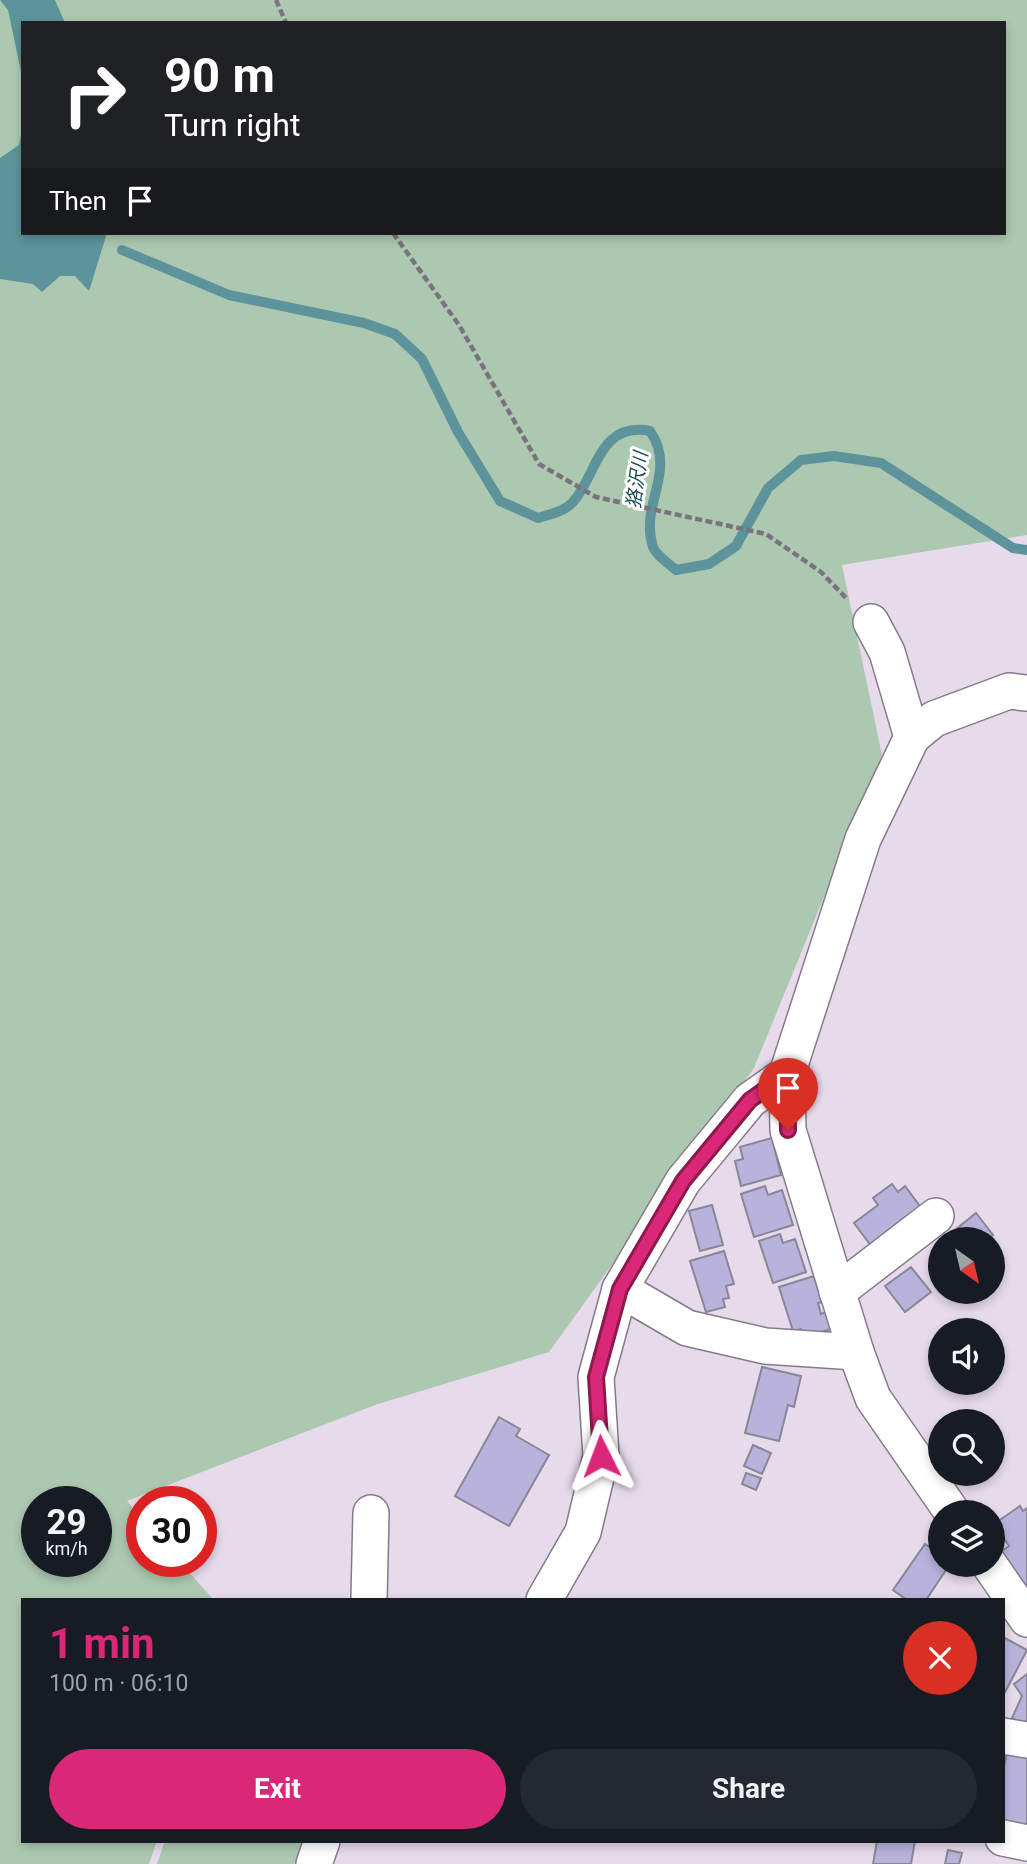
<!DOCTYPE html>
<meta charset="utf-8">
<style>
body{margin:0;font-family:Roboto,"Noto Sans JP",sans-serif;background:#242831;color:#f1f3f6;height:100vh;display:flex;flex-direction:column;font-size:26px;white-space:nowrap}
*{box-sizing:border-box;margin:0}
p{font-size:23px;color:#9ea1a6}
.icon{flex:none;width:38px;height:38px;fill:none;stroke:currentColor;stroke-width:2;stroke-linecap:round;stroke-linejoin:round}
.map{position:relative;flex:1;overflow:hidden}
.drawer{position:absolute;left:21px;top:1598px;width:984px;height:245px;display:flex;flex-direction:column;background:#171b24;border-radius:0px;box-shadow:0 4px 10px #0003}
.drawer>*{flex:none}
.guide{position:absolute;left:21px;top:21px;width:985px;height:214px;border-radius:0px;box-shadow:0 4px 10px #0003;background:#202124;color:#fff;overflow:hidden}
.needle{width:46px;rotate:146deg}
.tools{position:absolute;left:928px;top:1227px;display:grid;gap:14px}
.tools a{display:grid;place-items:center;width:77px;height:77px;border-radius:50%;background:#171b24;box-shadow:0 4px 10px #0003;font-size:35px}
.speed{position:absolute;left:21px;top:1486px;display:flex;gap:14px;font-size:35px;font-weight:700;text-align:center}
.speed>*{display:grid;place-content:center;width:91px;height:91px;border-radius:50%;background:#171b24;box-shadow:0 4px 10px #0003;line-height:1}
.speed small{font-size:18px;font-weight:400}
.speed .limit{border:10px solid #d22;background:#fff;color:#111}
.pin{position:absolute;display:grid;place-items:center;width:60px;height:60px;color:#fff;margin:-72px -30px;border-radius:50% 50% 50% 0;rotate:-45deg;box-shadow:0 0 7px #0007}
.pin .icon{rotate:45deg}
.me{position:absolute;width:77px;margin:-38px;rotate:357deg;stroke-linejoin:round;filter:drop-shadow(0 0 5px #0008)}
.turn{display:flex;align-items:center;gap:24px;height:147px;padding:0 28px;font-size:32px}
.turn .icon{width:91px;height:91px;stroke-width:2.5}
.turn b{display:block;font-size:49px;line-height:60px}
.then{display:flex;align-items:center;height:66px;padding:0 28px;background:#0003;gap:14px;font-size:26px}
.round{display:grid;place-items:center;flex:none;width:74px;height:74px;border-radius:37px;background:#242831}
.summary{display:flex;align-items:center;justify-content:space-between;height:119px;padding:0 28px}
h1{font-size:42px;font-weight:700;line-height:52px;color:#db2777}
.button{display:flex;gap:14px;margin-top:auto;padding:14px 28px}
.button a{flex:1;height:80px;border-radius:42px;background:#db2777;color:#fff;font-size:28px;font-weight:700;line-height:80px;text-align:center}
.button a+a{background:#242831;color:#f1f3f6}
.map>svg:first-child{display:block}
</style>
<div class="map">
<svg width="1027" height="1864" viewBox="0 0 1027 1864">
<rect width="100%" height="100%" fill="#e6daeb"/>
<g fill="#adc8b1" fill-rule="evenodd">
<path d="M0,0h1027v535l-185,30 40,190 -128,313 -205,284 -174,53 -248,96 15,17v43h37l34,38 -190,1v241h134l-8,23h-149zM23,23h981v210h-981zM37,1502h59v59h-59z"/>
<polygon points="165,1841 308,1841 294,1864 157,1864"/>
</g>
<g fill="#5d939a">
<polygon points="0,0 55,0 65,23 23,23 23,81 8,10"/>
<polygon points="23,125 23,233 107,233 89,291 75,276 60,276 42,292 33,284 0,279 0,158 19,145"/>
</g>
<g fill="none" stroke-linecap="round" stroke-linejoin="round">
<path stroke="#5d939a" stroke-width="10" d="M122,250l107,45 135,28 31,11 27,25 36,73 42,69 38,17c12,-4 26,-6 35,-16 24,-27 26,-81 77,-71 28,41 -11,72 3,116 3,8 16,17 23,23l33,-6 27,-18 32,-58 33,-28 33,-4 47,7 132,85 14,2"/>
</g>
<g fill="#b9b3dc" stroke="#888698" stroke-width="2">
<polygon points="772,1138 781,1175 741,1186 735,1161 743,1159 740,1147"/>
<polygon points="892,1184 898,1192 905,1186 922,1209 872,1247 854,1223 878,1205 873,1198"/>
<polygon points="765,1186 768,1195 782,1190 793,1225 754,1237 741,1194"/>
<polygon points="712,1205 723,1245 700,1251 689,1211"/>
<polygon points="976,1213 993,1235 989,1239 944,1239"/>
<polygon points="780,1234 783,1243 795,1239 806,1272 773,1283 759,1241"/>
<polygon points="724,1251 734,1284 726,1286 729,1298 723,1299 725,1307 706,1312 690,1261"/>
<polygon points="911,1267 931,1292 905,1312 885,1286"/>
<polygon points="814,1276 822,1302 818,1303 821,1314 826,1312 831,1329 804,1337 801,1329 793,1331 779,1287"/>
<polygon points="762,1367 801,1376 794,1407 788,1405 779,1441 745,1433"/>
<polygon points="499,1417 520,1429 516,1436 549,1455 509,1526 455,1496"/>
<polygon points="753,1445 771,1453 762,1474 744,1466"/>
<polygon points="746,1473 761,1478 756,1490 742,1484"/>
<polygon points="1020,1506 1023,1511 1027,1508 1027,1587 1023,1590 999,1553 1009,1546 994,1524"/>
<polygon points="925,1544 940,1554 940,1564 950,1564 926,1600 907,1600 893,1590"/>
<polygon points="1003,1637 1027,1650 1003,1696"/>
<polygon points="1027,1674 1027,1725 1012,1718 1022,1696 1014,1684"/>
<polygon points="1008,1748 1027,1752 1027,1825 1003,1820 1003,1772"/>
<polygon points="877,1841 915,1841 911,1864 873,1864"/>
<polygon points="948,1850 962,1853 959,1864 945,1864"/>
</g>
<g fill="none" stroke-linecap="round" stroke-linejoin="round">
<g stroke="#867a8a" stroke-width="38">
<g id="minor">
<polyline points="871,622 887,652 912,737"/>
<polyline points="620,1289 687,1328 765,1346 856,1352"/>
<polyline points="837,1292 936,1216"/>
<polyline points="952,1512 873,1398 856,1352 788,1130 787,1074 863,839 912,737 934,719 1009,691 1027,693"/>
<polyline points="989,1564 1027,1619"/>
<polyline points="369,1600 371,1513"/>
<polyline points="544,1600 583,1532 601,1456 596,1377 620,1289 683,1181 750,1100 787,1074"/>
<polyline points="1003,1736 1027,1740"/>
<polyline points="1003,1838 1027,1843"/>
<polyline points="314,1864 322,1841"/>
</g>
</g>
<g stroke="#7a727d" stroke-width="4.5" stroke-dasharray="7 3.5" stroke-linecap="butt">
<polyline points="276,0 286,23"/>
<polyline points="393,233 459,325 539,464 596,497 766,534 821,572 848,600"/>
</g>
<use href="#minor" stroke="#fff" stroke-width="35"/>
</g>
<g fill="none" stroke-linecap="round" stroke-linejoin="round">
<g stroke="#8e194d" stroke-width="18">
<polyline id="route" points="601,1456 596,1377 620,1289 683,1181 750,1100 787,1074 788,1130"/>
</g>
<use href="#route" stroke="#db2777" stroke-width="12"/>
</g>
<g text-anchor="middle" dominant-baseline="central" stroke-width="6" stroke-linejoin="round" paint-order="stroke">
<g font-size="19" font-style="italic" fill="#1b4c52" stroke="#fff">
<text transform="translate(637 480) rotate(-82)">狢沢川</text>
</g>
</g>
</svg>
<div class="tools">
<a><svg class="needle" viewBox="-14 -14 28 28"><path d="M0-13l5 13h-10z" fill="#e53935"/><path d="M0 13l5-13h-10z" fill="#9ea1a6"/></svg></a>
<a><svg class="icon" aria-label="sound" viewBox="0 0 24 24"><path d="M4 9h4l5-4v14l-5-4H4zM17 9q2 3 0 6"/></svg></a>
<a><svg class="icon" aria-label="search" viewBox="0 0 24 24"><circle cx="10" cy="10" r="6"/><path d="M15 15l6 6"/></svg></a>
<a><svg class="icon" aria-label="layers" viewBox="0 0 24 24"><path d="M12 4l9 5-9 5-9-5zM3 14l9 5 9-5"/></svg></a>
</div>
<div class="speed"><div>29<small>km/h</small></div><div class="limit">30</div></div>
<div class="pin" style="left:788px;top:1130px;background:#d93025"><svg class="icon" aria-label="arrive" viewBox="0 0 24 24"><path d="M6 21V4h12l-3 4 3 4H6"/></svg></div>
<svg class="me" style="left:601px;top:1456px" viewBox="-20 -20 40 40"><path d="M0-17L14 15 0 8-14 15z" fill="#db2777" stroke="#fff" stroke-width="4"/></svg>
<div class="guide">
<div class="turn"><svg class="icon" aria-label="right" viewBox="0 0 24 24"><path d="M7 20v-9h11M14 6l5 5-5 5"/></svg><div><b>90 m</b>Turn right</div></div>
<div class="then">Then<svg class="icon" aria-label="arrive" viewBox="0 0 24 24"><path d="M6 21V4h12l-3 4 3 4H6"/></svg></div>
</div>
<section class="drawer">
<div class="summary"><div><h1>1 min</h1><p>100 m · 06:10</p></div><a class="round" style="background:#d93025;color:#fff"><svg class="icon" aria-label="close" viewBox="0 0 24 24"><path d="M6 6l12 12M18 6L6 18"/></svg></a></div>
<div class="button"><a>Exit</a><a>Share</a></div>
</section>
</div>
